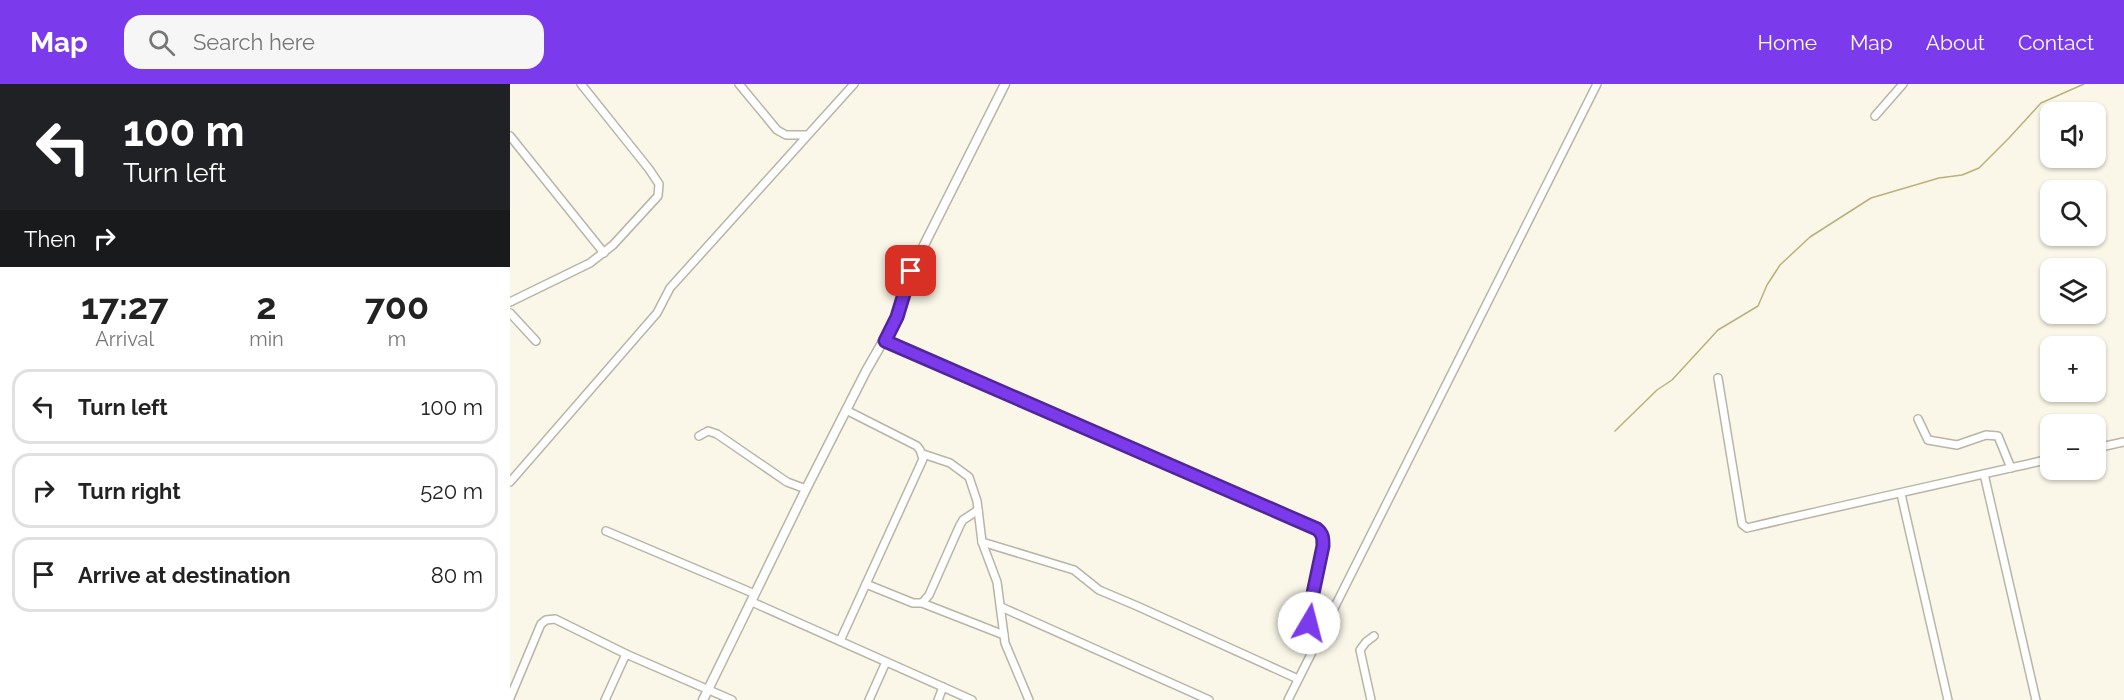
<!DOCTYPE html>
<meta charset="utf-8">
<style>
body{margin:0;font-family:Raleway,sans-serif;background:#f6f6f6;color:#222;height:100vh;display:flex;flex-direction:column;font-size:22px;white-space:nowrap}
*{box-sizing:border-box;margin:0}
p{font-size:20px;color:#767676}
.icon{flex:none;width:33px;height:33px;fill:none;stroke:currentColor;stroke-width:2;stroke-linecap:round;stroke-linejoin:round}
.map{position:relative;flex:1;overflow:hidden}
.details{display:flex;flex-direction:column;background:#fff;width:510px}
.details>*{flex:none}
.hud{background:#202124;color:#fff;overflow:hidden}
.controls{position:absolute;left:1530px;top:18px;display:grid;gap:12px}
.controls a{display:grid;place-items:center;width:66px;height:66px;border-radius:12px;background:#fff;box-shadow:0 2px 4px #0004;font-size:30px}
.pin{position:absolute;display:grid;place-items:center;width:51px;height:51px;color:#fff;margin:-26px;border-radius:12px;box-shadow:0 3px 9px #0006}
.me{position:absolute;width:66px;margin:-33px;rotate:8deg;stroke-linejoin:round;filter:drop-shadow(0 0 4px #0008)}
.turn{display:flex;align-items:center;gap:21px;height:126px;padding:0 24px;font-size:27px}
.turn .icon{width:78px;height:78px;stroke-width:2.5}
.turn b{display:block;font-size:42px;line-height:51px}
.then{display:flex;align-items:center;height:57px;padding:0 24px;background:#0003;gap:12px;font-size:22px}
.eta{display:flex;justify-content:space-evenly;align-items:center;height:102px;text-align:center}
.eta b{font-size:36px;font-weight:700;line-height:42px}
ul{padding:0;list-style:none}
li{display:flex;align-items:center;gap:18px;height:75px;margin:0 12px 9px;padding:0 12px;border:3px solid #e0e0e0;border-radius:18px}
li div{flex:1}
li b{display:block;font-size:22px}
li em{font-style:normal}
header{display:flex;align-items:center;gap:36px;box-sizing:border-box;height:84px;padding:0 30px;background:#7c3aed;color:#fff}
header strong{font-size:28px}
nav{display:flex;gap:33px;margin-inline-start:auto;font-size:21px}
.search{width:420px;height:54px;background:#f6f6f6;display:flex;align-items:center;gap:15px;box-sizing:border-box;padding:0 21px;border-radius:18px;color:#767676;font-size:22px}
main{display:flex;flex:1;min-height:0}
.map>svg:first-child{display:block}
</style>
<header>
<strong>Map</strong>
<div class="search"><svg class="icon" aria-label="search" viewBox="0 0 24 24"><circle cx="10" cy="10" r="6"/><path d="M15 15l6 6"/></svg>Search here</div>
<nav><a>Home</a><a>Map</a><a>About</a><a>Contact</a></nav>
</header>
<main>
<section class="details">
<div class="hud">
<div class="turn"><svg class="icon" aria-label="left" viewBox="0 0 24 24"><path d="M17 20v-9H6M10 6l-5 5 5 5"/></svg><div><b>100 m</b>Turn left</div></div>
<div class="then">Then<svg class="icon" aria-label="right" viewBox="0 0 24 24"><path d="M7 20v-9h11M14 6l5 5-5 5"/></svg></div>
</div>
<div class="eta">
<div><b>17:27</b><p>Arrival</p></div>
<div><b>2</b><p>min</p></div>
<div><b>700</b><p>m</p></div>
</div>
<ul>
<li><svg class="icon" aria-label="left" viewBox="0 0 24 24"><path d="M17 20v-9H6M10 6l-5 5 5 5"/></svg><div><b>Turn left</b></div><em>100 m</em></li>
<li><svg class="icon" aria-label="right" viewBox="0 0 24 24"><path d="M7 20v-9h11M14 6l5 5-5 5"/></svg><div><b>Turn right</b></div><em>520 m</em></li>
<li><svg class="icon" aria-label="arrive" viewBox="0 0 24 24"><path d="M6 21V4h12l-3 4 3 4H6"/></svg><div><b>Arrive at destination</b></div><em>80 m</em></li>
</ul>
</section>
<div class="map">
<svg width="1614" height="616" viewBox="0 0 1614 616">
<rect width="100%" height="100%" fill="#faf7e8"/>
<g fill="none" stroke-linecap="round" stroke-linejoin="round">
<polyline stroke="#bbb07a" stroke-width="1.5" points="1105,347 1147,306 1162,296 1208,246 1248,222 1257,201 1270,181 1300,153 1361,114 1429,94 1452,91 1469,84 1499,54 1531,19 1574,0"/>
<g stroke="#b8b5a7" stroke-width="10">
<g id="minor">
<polyline points="229,0 267,46 276,51 297,51"/>
<polyline points="1365,32 1393,0"/>
<polyline points="0,52 94,169"/>
<polyline points="0,218 80,179 103,161 148,112 149,100 139,85 71,0"/>
<polyline points="0,229 26,257"/>
<polyline points="375,257 807,445 813,454 798,533 802,545 810,552"/>
<path d="M1208,294l24,146 5,4c101,-24 202,-46 303,-69"/>
<polyline points="1408,335 1418,356 1447,361 1476,351 1488,352 1501,384"/>
<polyline points="189,352 198,347 207,350 277,398 296,405"/>
<polyline points="1586,364 1614,358"/>
<polyline points="413,370 440,379 459,393 467,417 472,458 487,498 495,559 519,616"/>
<polyline points="1474,390 1526,616"/>
<polyline points="0,398 147,229 160,204 344,0"/>
<polyline points="1391,410 1438,616"/>
<polyline points="96,447 245,510"/>
<polyline points="472,458 564,486 589,506 627,522 788,595"/>
<polyline points="356,500 403,519 412,519 419,511 450,441 453,436 468,426"/>
<polyline points="242,518 462,616"/>
<polyline points="412,519 494,551"/>
<polyline points="491,523 699,616"/>
<polyline points="330,557 413,375 410,366 407,362 336,326"/>
<polyline points="0,614 31,540 36,536 45,535 116,570 222,616"/>
<polyline points="95,616 116,570"/>
<polyline points="359,616 376,578"/>
<polyline points="428,616 433,603"/>
<polyline points="778,616 1087,0"/>
<polyline points="861,616 850,566 856,558 864,552"/>
</g>
</g>
<g stroke="#b8b5a7" stroke-width="11">
<polyline id="tertiary" points="193,616 296,405 356,287 387,233 401,187 495,0"/>
</g>
<use href="#minor" stroke="#fff" stroke-width="7"/>
<use href="#tertiary" stroke="#fff" stroke-width="8"/>
</g>
<g fill="none" stroke-linecap="round" stroke-linejoin="round">
<g stroke="#51269a" stroke-width="15">
<path id="route" d="M401,187l-14,46 -12,24 432,188c6,5 6,9 6,17l-15,71 1,6"/>
</g>
<use href="#route" stroke="#7c3aed" stroke-width="10"/>
</g>
</svg>
<div class="controls">
<a><svg class="icon" aria-label="sound" viewBox="0 0 24 24"><path d="M4 9h4l5-4v14l-5-4H4zM17 9q2 3 0 6"/></svg></a>
<a><svg class="icon" aria-label="search" viewBox="0 0 24 24"><circle cx="10" cy="10" r="6"/><path d="M15 15l6 6"/></svg></a>
<a><svg class="icon" aria-label="layers" viewBox="0 0 24 24"><path d="M12 4l9 5-9 5-9-5zM3 14l9 5 9-5"/></svg></a>
<a>+</a>
<a>−</a>
</div>
<div class="pin" style="left:401px;top:187px;background:#d93025"><svg class="icon" aria-label="arrive" viewBox="0 0 24 24"><path d="M6 21V4h12l-3 4 3 4H6"/></svg></div>
<svg class="me" style="left:799px;top:539px" viewBox="-20 -20 40 40"><circle r="19" fill="#fff"/><path d="M0-13L10 11 0 6-10 11z" fill="#7c3aed"/></svg>
</div>
</main>
